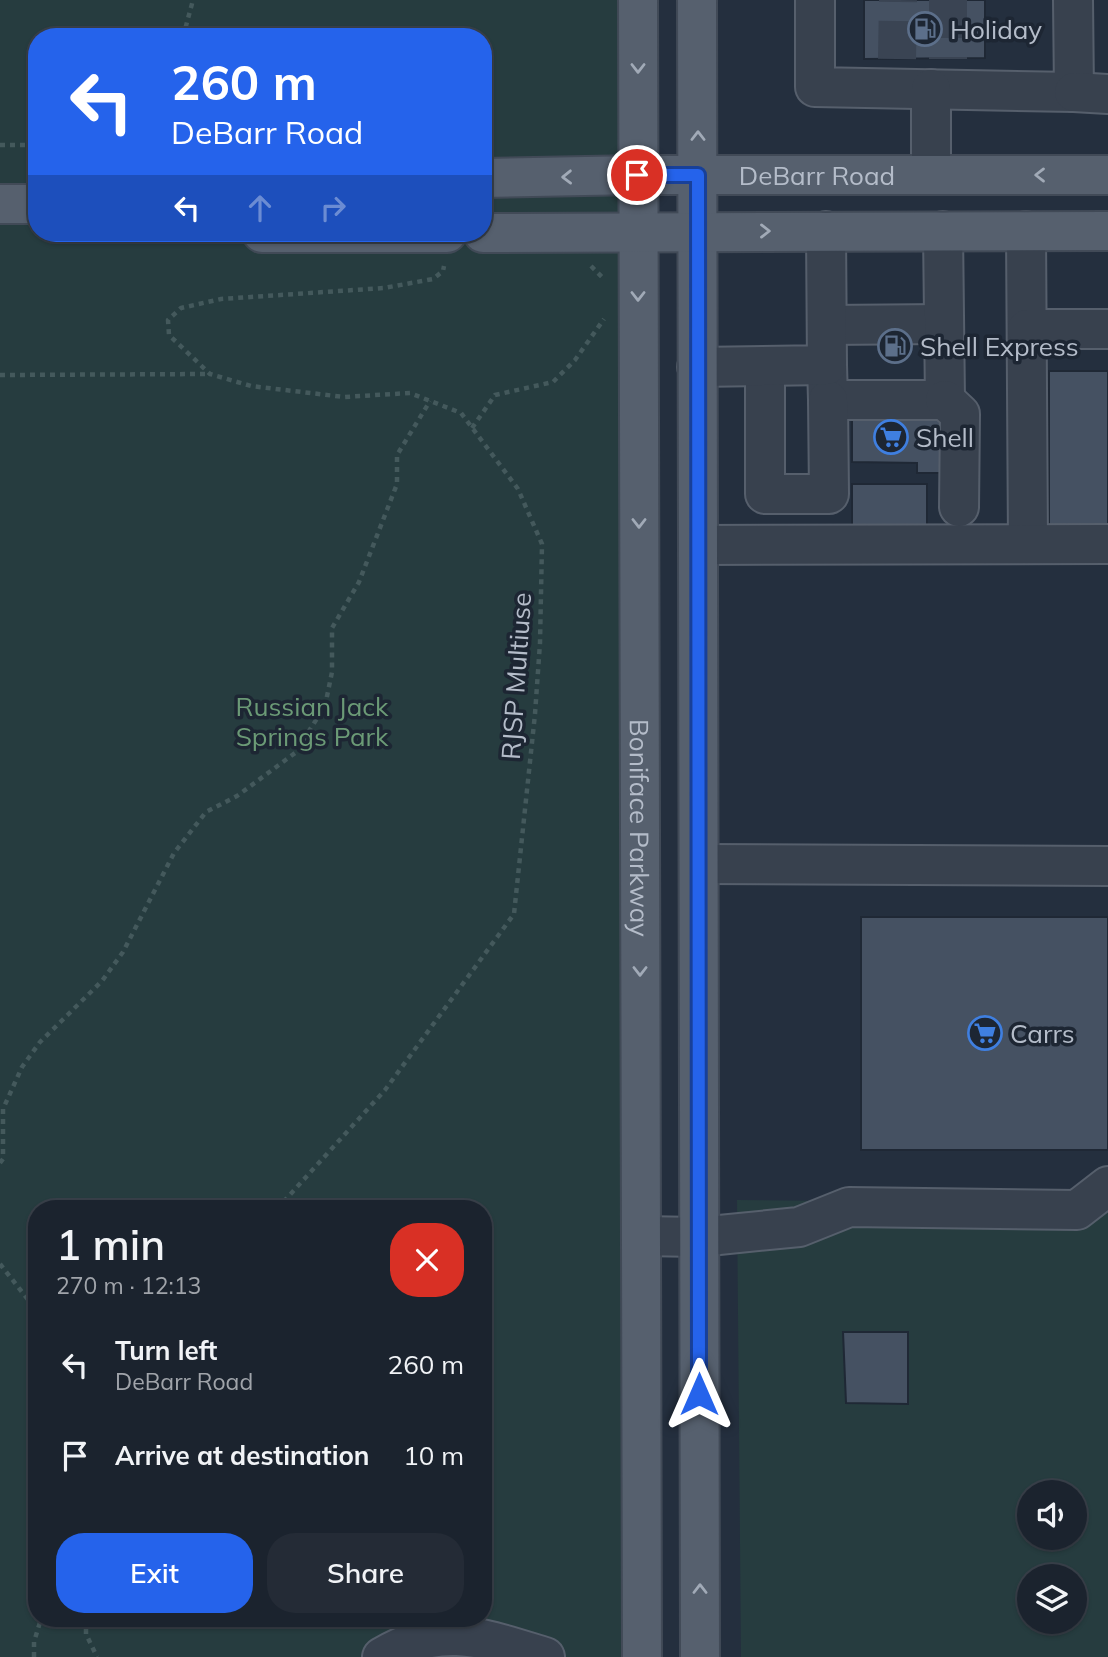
<!DOCTYPE html>
<meta charset="utf-8">
<style>
body{margin:0;font-family:Mulish,sans-serif;background:#242b36;color:#f1f3f6;height:100vh;display:flex;flex-direction:column;font-size:26px;white-space:nowrap}
*{box-sizing:border-box;margin:0}
p{font-size:23px;color:#a0a4aa}
.icon{flex:none;width:38px;height:38px;fill:none;stroke:currentColor;stroke-width:2;stroke-linecap:round;stroke-linejoin:round}
.map{position:relative;flex:1;overflow:hidden}
.details{position:absolute;left:28px;top:1200px;width:464px;height:427px;display:flex;flex-direction:column;background:#1b232e;border-radius:28px;box-shadow:0 2px 5px #0004,0 0 0 2px #39404a}
.details>*{flex:none}
.hud{position:absolute;left:28px;top:28px;width:464px;height:214px;border-radius:28px;box-shadow:0 2px 5px #0004,0 0 0 2px #39404a;background:#2563eb;color:#fff;overflow:hidden}
.tools{position:absolute;left:1017px;top:1480px;display:grid;gap:14px}
.tools a{display:grid;place-items:center;width:70px;height:70px;border-radius:50%;background:#1b232e;box-shadow:0 2px 5px #0004,0 0 0 2px #39404a;font-size:35px}
.pin{position:absolute;display:grid;place-items:center;width:60px;height:60px;color:#fff;margin:-30px;border:4px solid #fff;border-radius:50%;box-shadow:0 2px 7px #0007}
.me{position:absolute;width:77px;margin:-38px;rotate:0deg;stroke-linejoin:round;filter:drop-shadow(0 0 5px #0008)}
.turn{display:flex;align-items:center;gap:24px;height:147px;padding:0 28px;font-size:32px}
.turn .icon{width:91px;height:91px;stroke-width:2.5}
.turn b{display:block;font-size:49px;line-height:60px}
.lanes{display:flex;align-items:center;height:66px;padding:0 28px;background:#0003;justify-content:center;gap:35px;direction:ltr}
.lanes .off{opacity:.35}
.round{display:grid;place-items:center;flex:none;width:74px;height:74px;border-radius:28px;background:#242b36}
.overview{display:flex;align-items:center;justify-content:space-between;height:119px;padding:0 28px}
h1{font-size:42px;font-weight:600;line-height:52px}
.action{display:flex;gap:14px;margin-top:auto;padding:14px 28px}
.action a{flex:1;height:80px;border-radius:28px;background:#2563eb;color:#fff;font-size:28px;font-weight:600;line-height:80px;text-align:center}
.action a+a{background:#242b36;color:#f1f3f6}
ul{padding:0;list-style:none}
li{display:flex;align-items:center;gap:21px;height:91px;padding:0 28px}
li div{flex:1}
li b{display:block;font-size:26px}
li em{font-style:normal}
.map>svg:first-child{display:block}
</style>
<div class="map">
<svg width="1108" height="1657" viewBox="0 0 1108 1657">
<rect width="100%" height="100%" fill="#242f3e"/>
<g fill="#263c3f" fill-rule="evenodd">
<path d="M0,0h624v1657h-624zM37,37h446v196h-446zM37,1209h446v410h-446z"/>
<path d="M737,1200l371,4v453h-367zM1029,1493h45v45h-45zM1029,1577h45v45h-45z"/>
</g>
<g fill="#455162" stroke="#1f2835" stroke-width="2">
<polygon points="864,0 985,0 985,58 864,59"/>
<rect x="1049" y="371" width="59" height="162"/>
<polygon points="852,415 941,415 940,473 917,473 917,463 852,462"/>
<rect x="852" y="484" width="75" height="41"/>
<rect x="861" y="917" width="247" height="233"/>
<polygon points="843,1332 908,1332 908,1404 846,1403"/>
</g>
<g fill="none" stroke-linecap="round" stroke-linejoin="round">
<g stroke="#3a4453" stroke-width="38" stroke-dasharray="38 19" stroke-linecap="butt">
<polyline points="948,0 948,59"/>
<polyline points="897,59 898,0"/>
</g>
<g stroke="#565f6c" stroke-width="42">
<g id="minor">
<polyline points="815,0 815,87 1074,92 1073,0"/>
<polyline points="931,89 931,175"/>
<polyline points="1074,92 1108,94"/>
<polyline points="1026,231 1028,544"/>
<polyline points="827,325 944,324"/>
<polyline points="1027,329 1108,329"/>
<polyline points="827,365 828,400 945,400 943,231"/>
<polyline points="765,366 765,494 829,494 828,400"/>
<polyline points="697,367 827,365 826,231"/>
<polyline points="945,400 960,414 959,507"/>
<polyline points="698,545 1108,544"/>
<polyline points="699,864 1108,866"/>
<polyline points="641,1236 699,1237 799,1227 849,1207 1077,1210 1108,1186"/>
<path d="M382,1657c60,-36 101,-19 163,0"/>
</g>
</g>
<g stroke="#414a57" stroke-width="42">
<g id="major">
<path id="s1" d="M638,0l4,1657"/>
<polyline points="697,0 700,1657"/>
<path id="s2" d="M483,178l154,-3h471"/>
<polyline points="0,204 37,204"/>
<polyline points="262,233 447,233"/>
<polyline points="483,233 1108,231"/>
</g>
</g>
<g stroke="#44595c" stroke-width="4.5" stroke-dasharray="5 5" stroke-linecap="butt">
<polyline points="183,37 193,0"/>
<polyline points="0,145 37,145"/>
<polyline points="591,266 605,280"/>
<polyline points="0,375 209,374"/>
<polyline points="472,428 495,395 553,382 575,360 604,319"/>
<polyline points="0,1163 3,1159 3,1109 22,1067 40,1042 102,981 123,952 174,853 206,812 237,796 295,753 325,706 332,672 332,628 359,582 397,484 397,455 430,401"/>
<polyline points="277,1209 385,1090 514,914 535,714 540,643 542,544 518,489 461,413 410,393 344,397 251,386 210,374 169,335 168,320 181,308 221,299 384,288 433,279 443,271 444,266"/>
<polyline points="0,1264 37,1311"/>
<polyline points="86,1619 86,1634 97,1657"/>
<polyline points="34,1657 34,1642 41,1619"/>
</g>
<use href="#minor" stroke="#38414e" stroke-width="38"/>
<use href="#major" stroke="#56606e" stroke-width="38"/>
</g>
<defs><path id="oneway-chevron" d="M-2-3.5L2.5 0L-2 3.5" fill="none" stroke-width="1.6" stroke-linecap="round" stroke-linejoin="round" transform="scale(1.75)"/></defs>
<g stroke="#a1aab7">
<use href="#oneway-chevron" transform="translate(638 68) rotate(90)"/>
<use href="#oneway-chevron" transform="translate(698 136) rotate(-90)"/>
<use href="#oneway-chevron" transform="translate(1040 175) rotate(180)"/>
<use href="#oneway-chevron" transform="translate(567 177) rotate(179)"/>
<use href="#oneway-chevron" transform="translate(765 231)"/>
<use href="#oneway-chevron" transform="translate(638 296) rotate(90)"/>
<use href="#oneway-chevron" transform="translate(639 523) rotate(90)"/>
<use href="#oneway-chevron" transform="translate(640 971) rotate(90)"/>
<use href="#oneway-chevron" transform="translate(700 1589) rotate(-90)"/>
</g>
<g fill="none" stroke-linecap="round" stroke-linejoin="round">
<g stroke="#184099" stroke-width="18">
<polyline id="route" points="637,175 698,175 699,1394"/>
</g>
<use href="#route" stroke="#2563eb" stroke-width="12"/>
</g>
<defs>
<g id="fuel-ring" transform="scale(1.75)"><circle r="9.5" fill="#1d2633" stroke="#5c6f8a" stroke-width="1.5"/><path d="M-5.5-6h7V0h2V4h1.3V-2.5L3-4.5l.8-.8L6-3V5H2.5V1h-1V6h-7ZM-4.2-4.7v3.2H.2V-4.7Z" fill="#5c6f8a"/></g>
<g id="supermarket-ring" transform="scale(1.75)"><circle r="9.5" fill="#1d2633" stroke="#3f7fe0" stroke-width="1.5"/><path d="M-6-5.5h2.5l.6 2H6L4.5 2H-2.5L-4.4-4H-6ZM-1.5 3.2a1.3 1.3 0 1 0 .1 0ZM3 3.2a1.3 1.3 0 1 0 .1 0Z" fill="#3f7fe0"/></g>
</defs>
<g fill-rule="evenodd">
<use href="#fuel-ring" x="925" y="29"/>
<use href="#fuel-ring" x="895" y="346"/>
<use href="#supermarket-ring" x="891" y="437"/>
<use href="#supermarket-ring" x="985" y="1033"/>
</g>
<g text-anchor="middle" dominant-baseline="central" stroke-width="7" stroke-linejoin="round" paint-order="stroke">
<g font-size="26" fill="#b4bcc9" stroke="#1d2633" text-anchor="start">
<text x="950" y="29">Holiday</text>
<text x="920" y="346">Shell Express</text>
<text x="916" y="437">Shell</text>
<text x="1010" y="1033">Carrs</text>
</g>
<g font-size="26" fill="#b4bcc9" stroke="#1d2633">
<text stroke="none"><textPath href="#s2" startOffset="334">DeBarr Road</textPath></text>
<text transform="translate(516 676) rotate(-86)">RJSP Multiuse</text>
<text stroke="none"><textPath href="#s1" startOffset="828">Boniface Parkway</textPath></text>
</g>
<g font-size="26" fill="#6b9a76" stroke="#1d2633">
<text x="312" y="706">Russian Jack<tspan x="312" dy="30">Springs Park</tspan></text>
</g>
</g>
</svg>
<div class="tools">
<a><svg class="icon" aria-label="sound" viewBox="0 0 24 24"><path d="M4 9h4l5-4v14l-5-4H4zM17 9q2 3 0 6"/></svg></a>
<a><svg class="icon" aria-label="layers" viewBox="0 0 24 24"><path d="M12 4l9 5-9 5-9-5zM3 14l9 5 9-5"/></svg></a>
</div>
<div class="pin" style="left:637px;top:175px;background:#d93025"><svg class="icon" aria-label="arrive" viewBox="0 0 24 24"><path d="M6 21V4h12l-3 4 3 4H6"/></svg></div>
<svg class="me" style="left:699px;top:1394px" viewBox="-20 -20 40 40"><path d="M0-17L14 15 0 8-14 15z" fill="#2563eb" stroke="#fff" stroke-width="4"/></svg>
<div class="hud">
<div class="turn"><svg class="icon" aria-label="left" viewBox="0 0 24 24"><path d="M17 20v-9H6M10 6l-5 5 5 5"/></svg><div><b>260 m</b>DeBarr Road</div></div>
<div class="lanes"><svg class="icon" aria-label="left" viewBox="0 0 24 24"><path d="M17 20v-9H6M10 6l-5 5 5 5"/></svg><svg class="icon off" aria-label="ahead" viewBox="0 0 24 24"><path d="M12 20V5M6 11l6-6 6 6"/></svg><svg class="icon off" aria-label="right" viewBox="0 0 24 24"><path d="M7 20v-9h11M14 6l5 5-5 5"/></svg></div>
</div>
<section class="details">
<div class="overview"><div><h1>1 min</h1><p>270 m · 12:13</p></div><a class="round" style="background:#d93025;color:#fff"><svg class="icon" aria-label="close" viewBox="0 0 24 24"><path d="M6 6l12 12M18 6L6 18"/></svg></a></div>
<ul>
<li><svg class="icon" aria-label="left" viewBox="0 0 24 24"><path d="M17 20v-9H6M10 6l-5 5 5 5"/></svg><div><b>Turn left</b><p>DeBarr Road</p></div><em>260 m</em></li>
<li><svg class="icon" aria-label="arrive" viewBox="0 0 24 24"><path d="M6 21V4h12l-3 4 3 4H6"/></svg><div><b>Arrive at destination</b></div><em>10 m</em></li>
</ul>
<div class="action"><a>Exit</a><a>Share</a></div>
</section>
</div>
